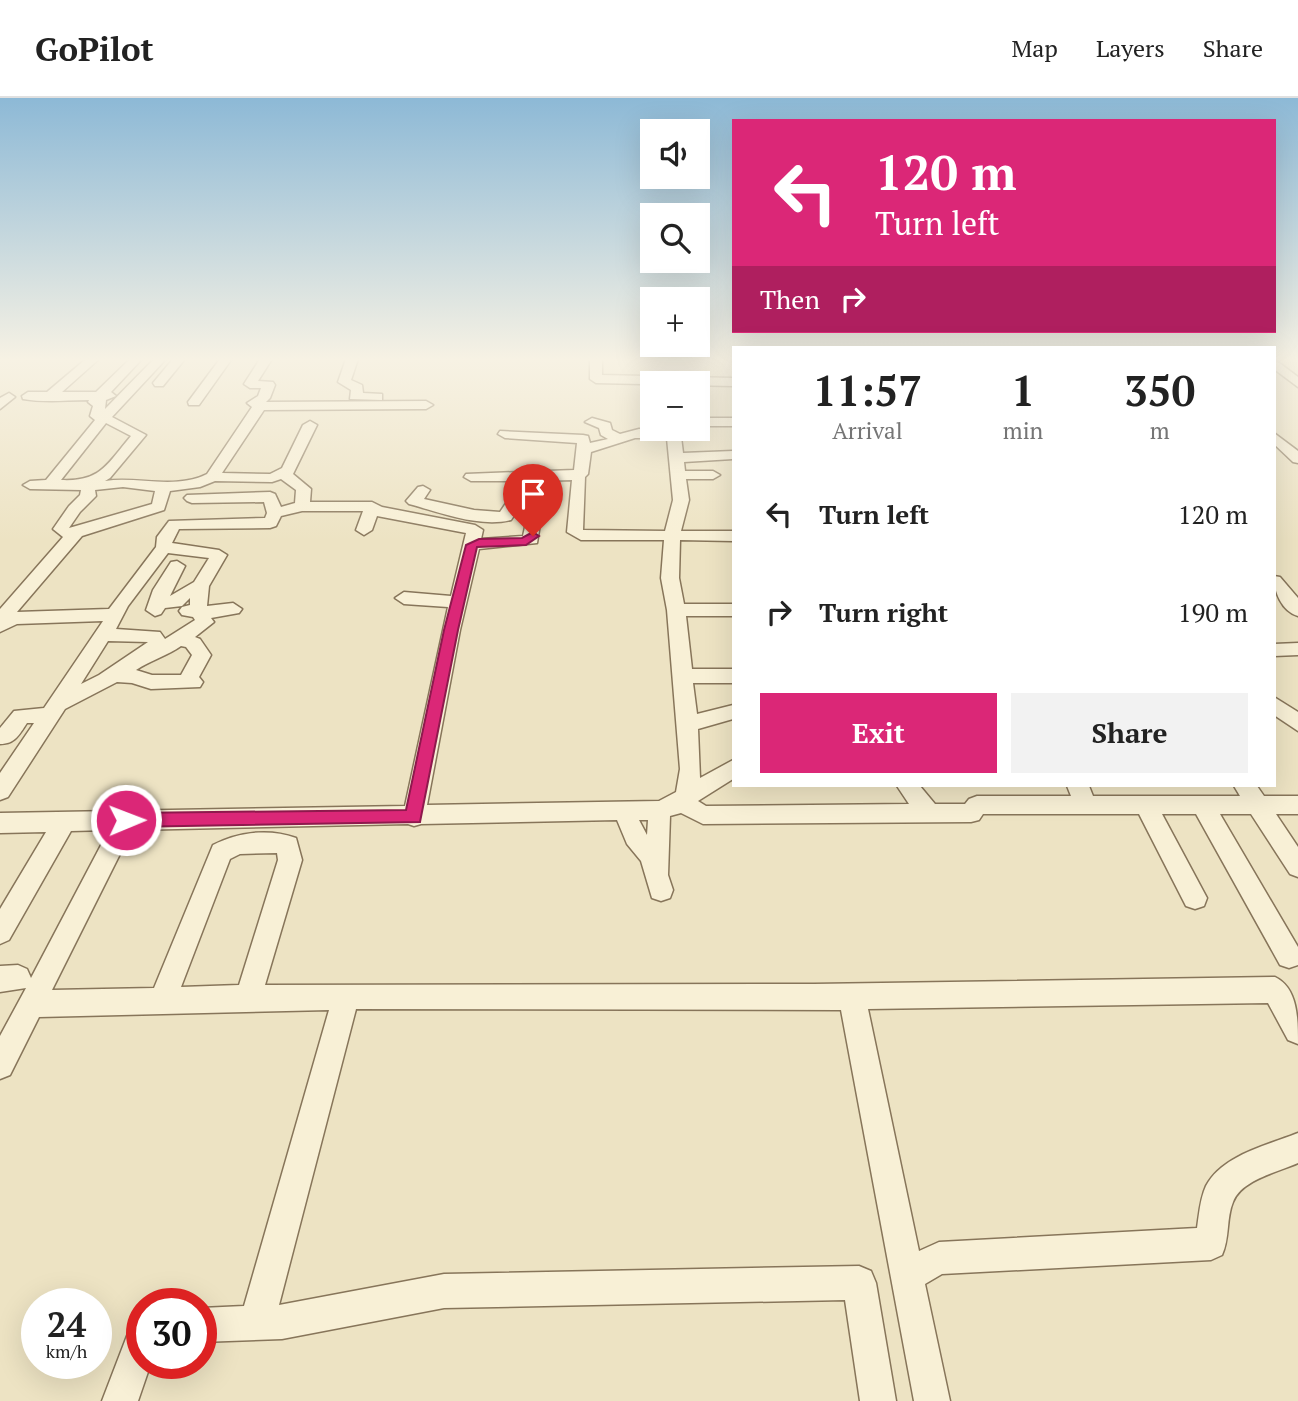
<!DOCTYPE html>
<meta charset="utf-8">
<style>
body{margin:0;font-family:"PT Serif",serif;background:#f2f2f2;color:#222;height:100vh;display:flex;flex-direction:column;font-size:26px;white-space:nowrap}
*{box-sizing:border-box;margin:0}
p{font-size:23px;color:#767676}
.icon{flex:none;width:38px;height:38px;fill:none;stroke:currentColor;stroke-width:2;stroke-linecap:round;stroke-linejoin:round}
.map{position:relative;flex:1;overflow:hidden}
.details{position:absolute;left:732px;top:248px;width:544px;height:441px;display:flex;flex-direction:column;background:#fff;border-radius:0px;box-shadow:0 7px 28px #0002}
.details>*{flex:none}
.guide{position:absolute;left:732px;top:21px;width:544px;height:214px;border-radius:0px;box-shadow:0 7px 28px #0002;background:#db2777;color:#fff;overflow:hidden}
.tools{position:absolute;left:640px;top:21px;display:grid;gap:14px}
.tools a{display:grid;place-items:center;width:70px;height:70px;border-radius:0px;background:#fff;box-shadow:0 7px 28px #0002;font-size:35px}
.speed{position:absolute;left:21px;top:1190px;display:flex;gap:14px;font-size:35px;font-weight:700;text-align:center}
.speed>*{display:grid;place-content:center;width:91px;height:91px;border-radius:50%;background:#fff;box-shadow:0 7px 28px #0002;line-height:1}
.speed small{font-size:18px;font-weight:400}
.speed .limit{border:10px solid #d22;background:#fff;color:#111}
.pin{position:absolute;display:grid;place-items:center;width:60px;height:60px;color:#fff;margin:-72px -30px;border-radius:50% 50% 50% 0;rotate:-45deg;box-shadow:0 0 7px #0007}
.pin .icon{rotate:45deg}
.me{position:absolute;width:77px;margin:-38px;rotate:89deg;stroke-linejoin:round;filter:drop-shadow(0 0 5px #0008)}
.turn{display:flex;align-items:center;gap:24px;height:147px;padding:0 28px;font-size:32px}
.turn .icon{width:91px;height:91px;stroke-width:2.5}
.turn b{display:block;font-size:49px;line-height:60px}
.then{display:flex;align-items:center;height:66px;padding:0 28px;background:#0003;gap:14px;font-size:26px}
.eta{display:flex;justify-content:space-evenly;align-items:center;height:119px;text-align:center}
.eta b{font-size:42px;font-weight:700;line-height:49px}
.button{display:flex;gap:14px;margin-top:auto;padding:14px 28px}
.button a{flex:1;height:80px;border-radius:0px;background:#db2777;color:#fff;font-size:28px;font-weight:700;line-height:80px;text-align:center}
.button a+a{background:#f2f2f2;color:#222}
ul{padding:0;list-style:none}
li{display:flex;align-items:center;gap:21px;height:98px;padding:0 28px}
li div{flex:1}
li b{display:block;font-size:26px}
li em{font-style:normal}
header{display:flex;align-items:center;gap:42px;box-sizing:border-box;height:98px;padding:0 35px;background:#fff;border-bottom:2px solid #e0e0e0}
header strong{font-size:33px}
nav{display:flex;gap:38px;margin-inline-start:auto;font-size:24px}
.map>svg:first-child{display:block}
</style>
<header>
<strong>GoPilot</strong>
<nav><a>Map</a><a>Layers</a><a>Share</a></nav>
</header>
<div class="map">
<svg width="1298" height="1303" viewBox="0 0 1298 1303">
<rect width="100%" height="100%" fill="#ede3c3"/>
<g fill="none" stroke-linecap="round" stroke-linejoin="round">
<g stroke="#87755a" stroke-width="3">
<g id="minor">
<path d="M86,261h13l-37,33h34l34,-33h12l-31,33 5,4 -10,4 -1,9 49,-50h12l-54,58 34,18 -36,43 -5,3c33,-5 70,9 102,-7l45,-67 -5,-4 11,-7 3,-8h-11l-6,-4 16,-25h12l-14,22 15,1 2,3 -5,13 -4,4 160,-1 7,4 -7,4 -162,1 -42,63 48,1 12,-6 21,-43 7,-4 7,4 -24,49 18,15 -1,13h62l10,5 93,18 8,5 -2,9 42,-3 6,-27h10l3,3 -5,31 -58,6 -19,81 -33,175 232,-4 17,-9 4,-23 -13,-159 -6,-32 3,-38h-83l-14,-8 5,-52 -35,1 -26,39c-32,8 -72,-8 -102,-16l-3,-3 12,-14 5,-1 7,4 -6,9 50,11 26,2 21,-31h-50l-7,-4 2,-3 108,-4 3,-27 -72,-5 -7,-4 2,-3 83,4 5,1 2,7 18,-4 -7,-4 -2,-7 -14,-6 7,-4 18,5 2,7 8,4 19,-5h41l3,24 50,-2v8l-49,3 1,9h28l7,4 -7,4h-27l3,21 -8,31h52v10l-53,-1 -1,38 5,26h49v12h-47l6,53h41v14h-40l4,31 36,-9v14l-35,10 2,49 33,-18v19l-35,22 8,5 203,-2 -12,-18h23l15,18h30l4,-5 8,-3h94l-4,-10h22l4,10h147l-6,-10h23l7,10h34v18h-22l22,33v30l-8,-3 -39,-60h-31l78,133v18l-9,3 -9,-3 -84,-151h-34l45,84 -3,8 -9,3 -9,-3 -47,-92h-156l-4,6 -8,2 -268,2 -22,-11 -11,3 -2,59 5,15 -3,8 -9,3 -9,-3 -11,-37 -14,-17 -10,-24 -196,4 -7,2 -6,-2 -276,6 -80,160 102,-2 59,-143c25,-13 56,-17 83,-7l6,22 -37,125 549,-1 461,-7c23,11 23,42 23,67l-10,-4 -20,-37 -400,6 51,242 20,-9 258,-14c2,-13 3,-29 9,-42 16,-31 62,-41 92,-53v30c-20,9 -57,17 -65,39 -7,16 -3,36 -11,53l-11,5 -269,14 -17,10 25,117h-36l-73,-391 -485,-1 -77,296 165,-31 415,-8 12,5 5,12 20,118h-36l-15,-101 -401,8 -162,31 -81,3v-34l43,-2 85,-296 -290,7 -29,58 -10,4v-43l26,-48 -26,4v-26l18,-1 9,4 4,9 78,-148 -38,1 -62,109 -9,4v-35l46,-77 -46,1v-20l405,-7 43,-199 -44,-3 -9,-6 9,-6 47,4 15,-63 -89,-17 -5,14 -8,5 -8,-5 7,-19h-61l-21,5 -5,10 -6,2 -91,1 -7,14 47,7 8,5 -18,31 -2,20 26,-3 9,6 -3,4 -28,5 3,4 -19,15 5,2 11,16 -12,22 4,5 -3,5 -49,2 -19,-6 -15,-1 -52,27 -57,88 -8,3v-27l34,-50h-7c-8,12 -12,21 -27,21v-16l14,-17 30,-3 59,-87 -86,3 -17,8v-23l63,-72 -10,-8 16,-23 11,-11 1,-5 -51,-1 -7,-4 7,-4 16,-1 49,-60 -5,-4 3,-10 -5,-4 1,-2c-24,0 -43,3 -66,-1l-1,-3 6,-4h19zM106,325l25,13c-24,28 -30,46 -70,44zM635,340h32l6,62 -8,31 -82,-1 2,-53 3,-3 3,-22zM281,381l15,11 -1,13 -14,4 -6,-13 -5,-2 -83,3 -3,3 3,3 5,2 72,-1 3,11 -2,5 -96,3 -12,16 -1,10 -47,62 -92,3 65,-76 82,-26 6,-19 30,-4 15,-6 57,1zM123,389l32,4 -3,13 -83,24 11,-16 16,-16 -1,-6zM168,455l41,5 -15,24 -24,14 15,-30 -8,-5 -6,1 -18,28 -7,20 9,6 6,-2 4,-6 17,-2 8,-8v7l-8,2 -3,4 3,4 11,2 2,3 -30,19 -5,-7 -44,-3 12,-23zM108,543l40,1 -49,33 -18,9zM181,548l5,1 6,8 -11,20h-29l-16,-5c15,-10 31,-14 45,-24zM639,722h9l-1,15zM277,755l1,7 -39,125 -58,2 49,-128 10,-5z"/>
<polygon points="173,261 185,261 163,288 155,288 153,285"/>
<polygon points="220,261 231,262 199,307 189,307 188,304"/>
<polygon points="346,261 358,261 351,282 362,287 363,295 382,296 382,302 350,301 351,292 338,284"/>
<polygon points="590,261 602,261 602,277 733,280 733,288 596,285 590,281"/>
<polygon points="1274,261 1298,279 1298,289 1274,271"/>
<polygon points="9,295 15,299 0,311 0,300"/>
<rect x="698" y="320" width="35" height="8"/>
<polygon points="1274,335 1298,353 1298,365 1293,364 1274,346"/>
<path d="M1274,478l6,1 18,21v18c-17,-5 -24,-25 -24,-40z"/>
<polygon points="1298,545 1298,557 1274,558 1274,546"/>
<polygon points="1274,599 1298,614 1298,633 1274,617"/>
<polygon points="142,1225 142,1265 151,1265 138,1303 102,1303 130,1230"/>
</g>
</g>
<use href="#minor" fill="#f8f0d6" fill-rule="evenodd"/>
</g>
<linearGradient id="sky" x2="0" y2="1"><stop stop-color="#8db9d6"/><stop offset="0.59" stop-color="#f7f2e4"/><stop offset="1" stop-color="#f7f2e4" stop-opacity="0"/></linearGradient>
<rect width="1298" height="443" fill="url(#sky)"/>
<polygon fill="#db2777" stroke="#8e194d" stroke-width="2" points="533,434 539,438 526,447 477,449 458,532 420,724 126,729 120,727 117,722 120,717 126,715 406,712 444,532 466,447 479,441 522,440"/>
</svg>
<div class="tools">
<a><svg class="icon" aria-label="sound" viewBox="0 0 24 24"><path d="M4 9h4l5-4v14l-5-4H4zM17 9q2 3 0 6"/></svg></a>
<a><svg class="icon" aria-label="search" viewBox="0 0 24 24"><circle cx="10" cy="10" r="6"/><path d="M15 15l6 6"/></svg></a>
<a>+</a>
<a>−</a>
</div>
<div class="speed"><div>24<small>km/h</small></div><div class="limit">30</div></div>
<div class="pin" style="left:533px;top:438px;background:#d93025"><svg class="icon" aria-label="arrive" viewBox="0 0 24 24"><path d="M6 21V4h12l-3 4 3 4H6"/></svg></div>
<svg class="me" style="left:126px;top:722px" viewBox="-20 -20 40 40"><circle r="17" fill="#db2777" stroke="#fff" stroke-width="3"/><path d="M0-11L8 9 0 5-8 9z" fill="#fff"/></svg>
<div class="guide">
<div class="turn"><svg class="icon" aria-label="left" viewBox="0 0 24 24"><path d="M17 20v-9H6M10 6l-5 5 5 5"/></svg><div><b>120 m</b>Turn left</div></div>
<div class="then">Then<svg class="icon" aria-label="right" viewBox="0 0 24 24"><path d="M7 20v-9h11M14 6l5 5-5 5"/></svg></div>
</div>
<section class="details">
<div class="eta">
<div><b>11:57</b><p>Arrival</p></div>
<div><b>1</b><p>min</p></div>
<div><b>350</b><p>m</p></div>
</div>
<ul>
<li><svg class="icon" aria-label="left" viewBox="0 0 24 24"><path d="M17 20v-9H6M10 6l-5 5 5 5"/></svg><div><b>Turn left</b></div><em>120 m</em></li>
<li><svg class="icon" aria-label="right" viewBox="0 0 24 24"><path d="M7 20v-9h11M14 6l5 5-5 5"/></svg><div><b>Turn right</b></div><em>190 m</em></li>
</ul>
<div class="button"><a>Exit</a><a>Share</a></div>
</section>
</div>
